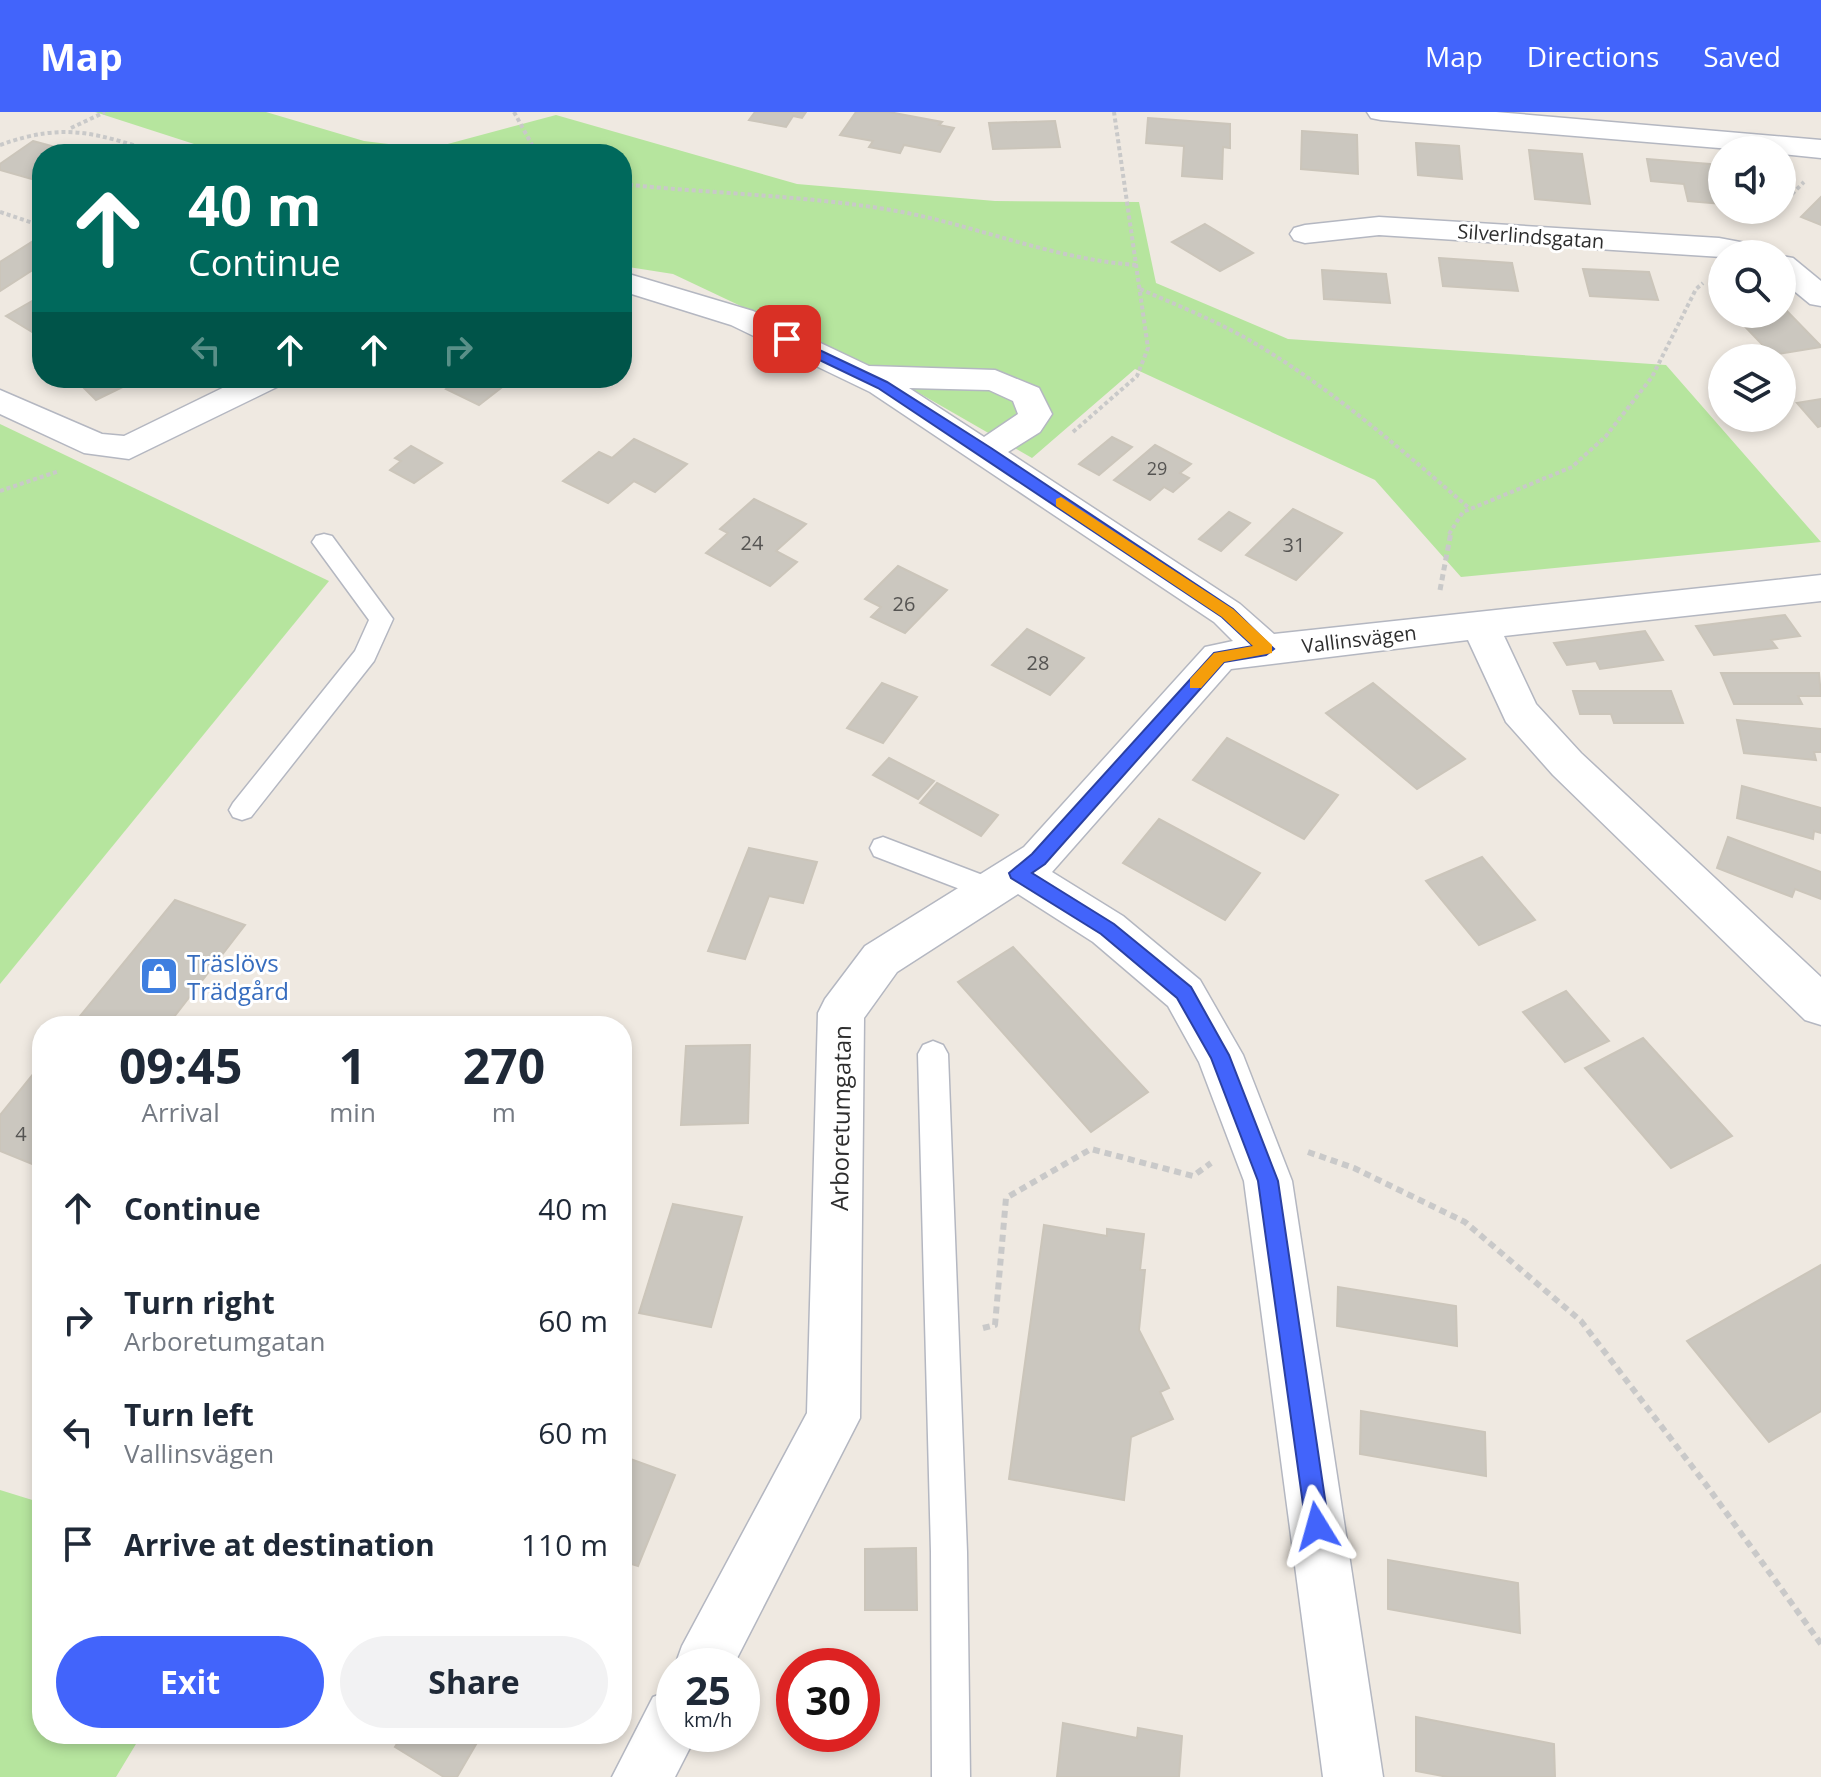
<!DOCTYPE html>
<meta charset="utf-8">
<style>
body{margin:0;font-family:"Open Sans",sans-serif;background:#f2f2f3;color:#1f2937;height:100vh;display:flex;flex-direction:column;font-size:30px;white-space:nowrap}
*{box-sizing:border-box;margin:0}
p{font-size:26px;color:#747a83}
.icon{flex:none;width:44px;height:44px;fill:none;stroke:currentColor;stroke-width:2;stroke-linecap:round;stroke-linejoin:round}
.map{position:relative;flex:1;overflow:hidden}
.drawer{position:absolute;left:32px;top:904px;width:600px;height:728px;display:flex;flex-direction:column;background:#fff;border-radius:32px;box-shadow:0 4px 12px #0003}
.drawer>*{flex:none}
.banner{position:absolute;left:32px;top:32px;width:600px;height:244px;border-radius:32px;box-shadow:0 4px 12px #0003;background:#00695c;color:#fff;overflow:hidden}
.tools{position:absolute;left:1708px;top:24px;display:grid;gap:16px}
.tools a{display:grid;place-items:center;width:88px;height:88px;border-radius:50%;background:#fff;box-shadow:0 4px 12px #0003;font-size:40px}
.speed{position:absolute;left:656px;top:1536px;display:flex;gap:16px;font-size:40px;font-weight:700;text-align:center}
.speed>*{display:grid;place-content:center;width:104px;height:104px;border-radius:50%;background:#fff;box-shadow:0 4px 12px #0003;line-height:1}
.speed small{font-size:20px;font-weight:400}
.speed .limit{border:12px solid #d22;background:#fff;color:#111}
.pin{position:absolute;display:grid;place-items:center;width:68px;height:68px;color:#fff;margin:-34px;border-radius:16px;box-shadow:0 4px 12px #0006}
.me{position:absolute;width:88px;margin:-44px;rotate:352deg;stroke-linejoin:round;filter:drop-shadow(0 0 6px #0008)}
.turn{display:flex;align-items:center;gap:28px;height:168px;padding:0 24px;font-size:36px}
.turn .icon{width:104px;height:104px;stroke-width:2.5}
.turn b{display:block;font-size:56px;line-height:68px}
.lanes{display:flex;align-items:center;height:76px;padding:0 24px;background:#0003;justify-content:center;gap:40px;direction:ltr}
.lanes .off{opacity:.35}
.eta{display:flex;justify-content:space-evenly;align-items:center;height:136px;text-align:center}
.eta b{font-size:48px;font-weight:700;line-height:56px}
.cta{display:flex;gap:16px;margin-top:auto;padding:16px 24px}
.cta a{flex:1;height:92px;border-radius:48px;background:#4264fb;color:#fff;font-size:32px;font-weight:700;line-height:92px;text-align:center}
.cta a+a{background:#f2f2f3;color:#1f2937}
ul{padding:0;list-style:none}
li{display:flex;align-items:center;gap:24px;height:112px;padding:0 24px}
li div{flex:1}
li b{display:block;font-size:30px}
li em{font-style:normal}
header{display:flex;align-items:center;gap:48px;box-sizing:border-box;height:112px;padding:0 40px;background:#4264fb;color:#fff}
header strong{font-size:38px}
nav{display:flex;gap:44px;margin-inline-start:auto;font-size:28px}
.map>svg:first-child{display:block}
</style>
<header>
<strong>Map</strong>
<nav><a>Map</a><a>Directions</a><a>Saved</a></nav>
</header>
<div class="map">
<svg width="1821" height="1665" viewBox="0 0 1821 1665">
<rect width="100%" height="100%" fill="#efe9e1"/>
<g fill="#b6e59e">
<polygon points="95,0 266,0 364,29 429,37 556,3 797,72 995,89 1139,90 1156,171 1288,227 1666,253 1821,430 1461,465 1375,368 1135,257 1032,346 891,265 673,162 622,154 622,42 225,42"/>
<polygon points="0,312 329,469 0,872"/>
<polygon points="0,1378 42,1391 42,1622 142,1622 116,1665 0,1665"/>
</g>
<g fill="#cbc7bf" stroke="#cbc5ba" stroke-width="2">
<polygon points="755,0 806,0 802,6 793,4 786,15 749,8"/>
<polygon points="856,0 889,0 942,10 939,13 954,16 940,40 904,33 900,41 869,35 873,29 840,23"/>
<polygon points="1148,6 1230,12 1230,36 1223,35 1222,67 1182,64 1184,34 1146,31"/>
<polygon points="1055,9 1060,35 993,37 989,11"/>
<polygon points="1302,19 1357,23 1358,62 1301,57"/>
<polygon points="33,29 81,42 42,42 42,70 0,58 0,52"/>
<polygon points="1416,31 1459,34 1462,67 1418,63"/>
<polygon points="1529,38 1582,42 1590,92 1535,87"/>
<polygon points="1647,47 1722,53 1722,92 1688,89 1684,72 1651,69"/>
<polygon points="1821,85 1821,113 1801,105"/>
<polygon points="1205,112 1253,141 1220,159 1172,130"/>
<polygon points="38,126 42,128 42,152 0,179 0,150"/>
<polygon points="1439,146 1512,151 1518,179 1443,174"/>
<polygon points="1583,157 1649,160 1658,188 1590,184"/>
<polygon points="1322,158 1386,162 1390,191 1324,187"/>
<polygon points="41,184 42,185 42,226 6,204"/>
<polygon points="1782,194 1821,234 1821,235 1772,243 1733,202 1782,202"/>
<polygon points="74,266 141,266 96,288"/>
<polygon points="460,266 503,266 510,269 479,293 446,277"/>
<polygon points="1821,287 1821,314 1818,315 1797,291"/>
<polygon points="1112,325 1132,335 1099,363 1079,352"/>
<polygon points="634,327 687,352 655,380 634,369 608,391 563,369 599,340 612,346"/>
<polygon points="1155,333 1191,352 1180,361 1189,366 1173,380 1164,375 1150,388 1114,368"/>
<polygon points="411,334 442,351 414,371 390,358 401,349 395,346"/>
<polygon points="754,387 806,412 776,439 797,450 770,474 706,441 728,421 720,417"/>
<polygon points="1293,397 1342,421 1296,468 1246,443"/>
<polygon points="1229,400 1250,411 1221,439 1199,427"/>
<polygon points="898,454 947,478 905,521 871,505 881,495 865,487"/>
<polygon points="1785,503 1800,524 1771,528 1777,536 1714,543 1696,514"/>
<polygon points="1027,517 1084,546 1050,583 992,553"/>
<polygon points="1645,519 1663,548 1600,557 1596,549 1567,553 1554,531"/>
<polygon points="1721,561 1819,561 1821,584 1798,584 1802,592 1734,592"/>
<polygon points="882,571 917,585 883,631 847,616"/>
<polygon points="1373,571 1465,647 1417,677 1326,601"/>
<polygon points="1573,579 1671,579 1683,611 1614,611 1611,602 1580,602"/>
<polygon points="1737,608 1821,617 1821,640 1814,640 1816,648 1744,641"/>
<polygon points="1227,626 1338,683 1304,727 1193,668"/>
<polygon points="889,646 934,669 918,687 873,663"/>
<polygon points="937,671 998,703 981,724 920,691"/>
<polygon points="1742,674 1821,696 1821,721 1814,719 1813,727 1737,706"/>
<polygon points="1159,707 1260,761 1225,808 1123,751"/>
<polygon points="1728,725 1821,760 1821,787 1795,777 1792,785 1717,756"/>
<polygon points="749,736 817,750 803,791 769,784 745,847 708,839"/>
<polygon points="1482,745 1535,808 1479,833 1426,769"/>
<polygon points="175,788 245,813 167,914 72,914"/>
<polygon points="1013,835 1148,980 1091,1020 958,870"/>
<polygon points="1566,879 1609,929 1565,950 1523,900"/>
<polygon points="1643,926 1732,1024 1671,1056 1585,956"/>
<polygon points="750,933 748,1011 681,1013 686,934"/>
<polygon points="42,951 42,1056 0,1039 0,1003"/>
<polygon points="673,1092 742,1105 711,1215 639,1201"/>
<polygon points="1044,1113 1107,1124 1107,1117 1144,1122 1140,1158 1145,1158 1139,1218 1169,1276 1160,1280 1173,1307 1131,1325 1124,1388 1009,1367"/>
<polygon points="1821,1153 1821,1299 1769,1330 1687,1229"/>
<polygon points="1338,1175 1456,1194 1457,1234 1337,1214"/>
<polygon points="1361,1299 1485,1320 1486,1364 1360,1342"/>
<polygon points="622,1344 675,1363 638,1454 622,1449"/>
<polygon points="916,1436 917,1498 865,1498 865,1437"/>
<polygon points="1388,1448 1518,1471 1520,1521 1388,1497"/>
<polygon points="1416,1605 1554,1632 1555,1665 1448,1665 1416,1659"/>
<polygon points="1063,1611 1137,1626 1138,1616 1182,1624 1179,1665 1057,1665"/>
<polygon points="403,1622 482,1622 457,1665 444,1665 395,1635"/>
</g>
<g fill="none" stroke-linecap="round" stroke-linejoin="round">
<g stroke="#b4b7c1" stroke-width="3">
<g id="lane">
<polygon points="324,422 332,424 393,507 374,549 251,705 242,708 233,705 229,698 233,691 355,539 369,508 312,430 316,424"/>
<polygon points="883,725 1001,770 1005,778 1001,786 991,789 874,744 870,736 874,728"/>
<polygon points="933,929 943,933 948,942 967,1440 970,1665 932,1665 931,1440 918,942 923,933"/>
</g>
</g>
<g stroke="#b4b7c1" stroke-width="3">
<g id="street">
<polygon points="1367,0 1496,0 1821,28 1821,46 1782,42 1782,38 1743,38 1381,8 1371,6"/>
<polygon points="1379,105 1719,126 1767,135 1771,142 1722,142 1722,145 1379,123 1305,131 1294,128 1290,122 1294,116 1305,113"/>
<polygon points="1782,144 1793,146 1821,169 1821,194 1810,192 1782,169"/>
<path d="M622,160l131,39 116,55 126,4 44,18 13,26 -12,18 -32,20 232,152 34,30 547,-59v26l-317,35 32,68 45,49 240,224v48l-16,-5 -252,-245 -47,-53 -38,-82 -237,29 -179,203 71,44 77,64 43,75 49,126 91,596h-60l-79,-596 -45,-119 -31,-56 -75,-64 -75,-48 -121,78 -33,46 -4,400 -127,248 -59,2 8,-22 125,-233 11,-400 7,-14 40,-53 159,-99 181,-200 28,-6 -19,-19 -344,-230 -139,-67 -109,-34zM909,276l80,2 24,11 5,13 -34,23z"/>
<polygon points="243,266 286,266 281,273 129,347 84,341 0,302 0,278 102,322 124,324"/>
<polygon points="674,1577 674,1622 697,1622 675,1665 612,1665 653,1585"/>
</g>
</g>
<g stroke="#c9c9c9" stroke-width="4" stroke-dasharray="4 3" stroke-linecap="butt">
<polyline points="514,0 537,42"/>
<polyline points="71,16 105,0"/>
<path d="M0,33c67,-24 97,-11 162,9"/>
<path d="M622,72c91,10 184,11 275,27 81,15 156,48 239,54"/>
<polyline points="1782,92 1804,70"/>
<polyline points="0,100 42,114"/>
<polyline points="1767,107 1776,98"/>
<path d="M1140,177c39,17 79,33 116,55 77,46 145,105 213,164"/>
<polyline points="1073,320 1137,264 1148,236 1114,0"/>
<polyline points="0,379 59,359"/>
<polyline points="1449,422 1463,400 1572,355 1606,324 1652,265 1696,177 1703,171"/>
</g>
<polyline stroke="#c9c9c9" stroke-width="5" stroke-dasharray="6 4" stroke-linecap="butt" points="1440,478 1451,420"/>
<g stroke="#c9c9c9" stroke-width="6" stroke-dasharray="7 5" stroke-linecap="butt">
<polyline points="1308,1040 1354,1056 1465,1110 1581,1209 1707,1374 1821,1532"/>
<polyline points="983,1216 995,1213 1006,1086 1091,1037 1193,1064 1211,1051"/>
</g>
<use href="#lane" fill="#fff" fill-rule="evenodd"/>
<use href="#street" fill="#fff" fill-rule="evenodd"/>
</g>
<polygon fill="#4264fb" stroke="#2b41a3" stroke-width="2" points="782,225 792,225 887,270 991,336 1233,497 1274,537 1266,543 1224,550 1045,752 1032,761 1114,812 1191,875 1229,943 1278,1069 1329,1414 1325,1422 1317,1426 1309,1422 1306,1414 1258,1069 1211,946 1177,886 1101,822 1011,766 1009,761 1032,742 1214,541 1253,534 1222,505 878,276 782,230"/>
<polygon fill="#f59e0b" points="1061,385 1233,497 1272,533 1272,541 1224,550 1201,576 1190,576 1190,567 1214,541 1253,534 1222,505 1056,394 1056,387"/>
<defs>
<g id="shop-square" transform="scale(2)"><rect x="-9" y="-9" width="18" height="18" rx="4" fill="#3f7fe0" stroke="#fff"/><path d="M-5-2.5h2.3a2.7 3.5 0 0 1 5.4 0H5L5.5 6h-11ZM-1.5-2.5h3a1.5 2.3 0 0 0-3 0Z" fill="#fff"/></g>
</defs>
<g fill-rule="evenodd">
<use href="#shop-square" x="159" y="864"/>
</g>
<g text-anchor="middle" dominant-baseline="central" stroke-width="6" stroke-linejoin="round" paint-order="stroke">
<g font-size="18" fill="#555452">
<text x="1157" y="356">29</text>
</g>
<g font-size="20" fill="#2e2e2e" stroke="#fff">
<text transform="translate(1531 124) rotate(4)">Silverlindsgatan</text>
<text transform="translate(1359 527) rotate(-7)">Vallinsvägen</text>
</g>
<g font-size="20" fill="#555452">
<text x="752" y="430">24</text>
<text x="1294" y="432">31</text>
<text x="904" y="491">26</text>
<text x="1038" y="550">28</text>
<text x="21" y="1021">4</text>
</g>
<g font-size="24" fill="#366cbe" stroke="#fff" text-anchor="start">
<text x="187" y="850">Träslövs<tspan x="187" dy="28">Trädgård</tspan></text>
</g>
<g font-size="24" fill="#2e2e2e" stroke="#fff">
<text transform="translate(840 1006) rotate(-89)">Arboretumgatan</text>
</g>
</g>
</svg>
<div class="tools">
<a><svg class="icon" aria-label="sound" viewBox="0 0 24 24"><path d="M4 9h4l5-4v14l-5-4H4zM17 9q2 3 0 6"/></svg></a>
<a><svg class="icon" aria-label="search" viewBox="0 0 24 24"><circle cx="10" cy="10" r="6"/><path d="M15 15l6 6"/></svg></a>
<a><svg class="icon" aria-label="layers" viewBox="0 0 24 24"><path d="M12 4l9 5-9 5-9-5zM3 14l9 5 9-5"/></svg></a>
</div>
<div class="speed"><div>25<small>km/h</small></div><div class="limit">30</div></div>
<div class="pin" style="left:787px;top:227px;background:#d93025"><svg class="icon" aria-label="arrive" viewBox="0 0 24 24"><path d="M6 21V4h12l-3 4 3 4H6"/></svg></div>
<svg class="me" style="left:1317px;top:1414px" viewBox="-20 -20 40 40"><path d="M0-17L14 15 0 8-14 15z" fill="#4264fb" stroke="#fff" stroke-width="4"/></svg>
<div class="banner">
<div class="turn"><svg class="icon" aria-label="ahead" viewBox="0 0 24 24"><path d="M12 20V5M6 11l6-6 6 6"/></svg><div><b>40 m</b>Continue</div></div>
<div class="lanes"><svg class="icon off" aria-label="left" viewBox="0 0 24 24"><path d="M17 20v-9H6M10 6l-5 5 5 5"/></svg><svg class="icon" aria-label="ahead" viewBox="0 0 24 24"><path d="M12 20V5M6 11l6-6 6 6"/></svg><svg class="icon" aria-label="ahead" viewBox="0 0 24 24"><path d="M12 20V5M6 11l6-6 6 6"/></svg><svg class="icon off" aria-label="right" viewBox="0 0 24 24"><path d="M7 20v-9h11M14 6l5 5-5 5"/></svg></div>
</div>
<section class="drawer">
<div class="eta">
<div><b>09:45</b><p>Arrival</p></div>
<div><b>1</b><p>min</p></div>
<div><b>270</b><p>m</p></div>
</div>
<ul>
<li><svg class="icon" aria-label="ahead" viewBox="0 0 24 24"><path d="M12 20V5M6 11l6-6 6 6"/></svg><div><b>Continue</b></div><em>40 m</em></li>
<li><svg class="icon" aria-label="right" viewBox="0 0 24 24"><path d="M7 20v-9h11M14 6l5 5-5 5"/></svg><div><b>Turn right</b><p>Arboretumgatan</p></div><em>60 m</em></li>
<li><svg class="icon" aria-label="left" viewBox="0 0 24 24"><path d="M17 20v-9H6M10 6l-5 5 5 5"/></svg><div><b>Turn left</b><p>Vallinsvägen</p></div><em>60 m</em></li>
<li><svg class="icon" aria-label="arrive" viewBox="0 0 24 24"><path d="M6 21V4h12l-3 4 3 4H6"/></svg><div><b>Arrive at destination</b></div><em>110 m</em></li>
</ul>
<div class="cta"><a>Exit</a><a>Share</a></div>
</section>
</div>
